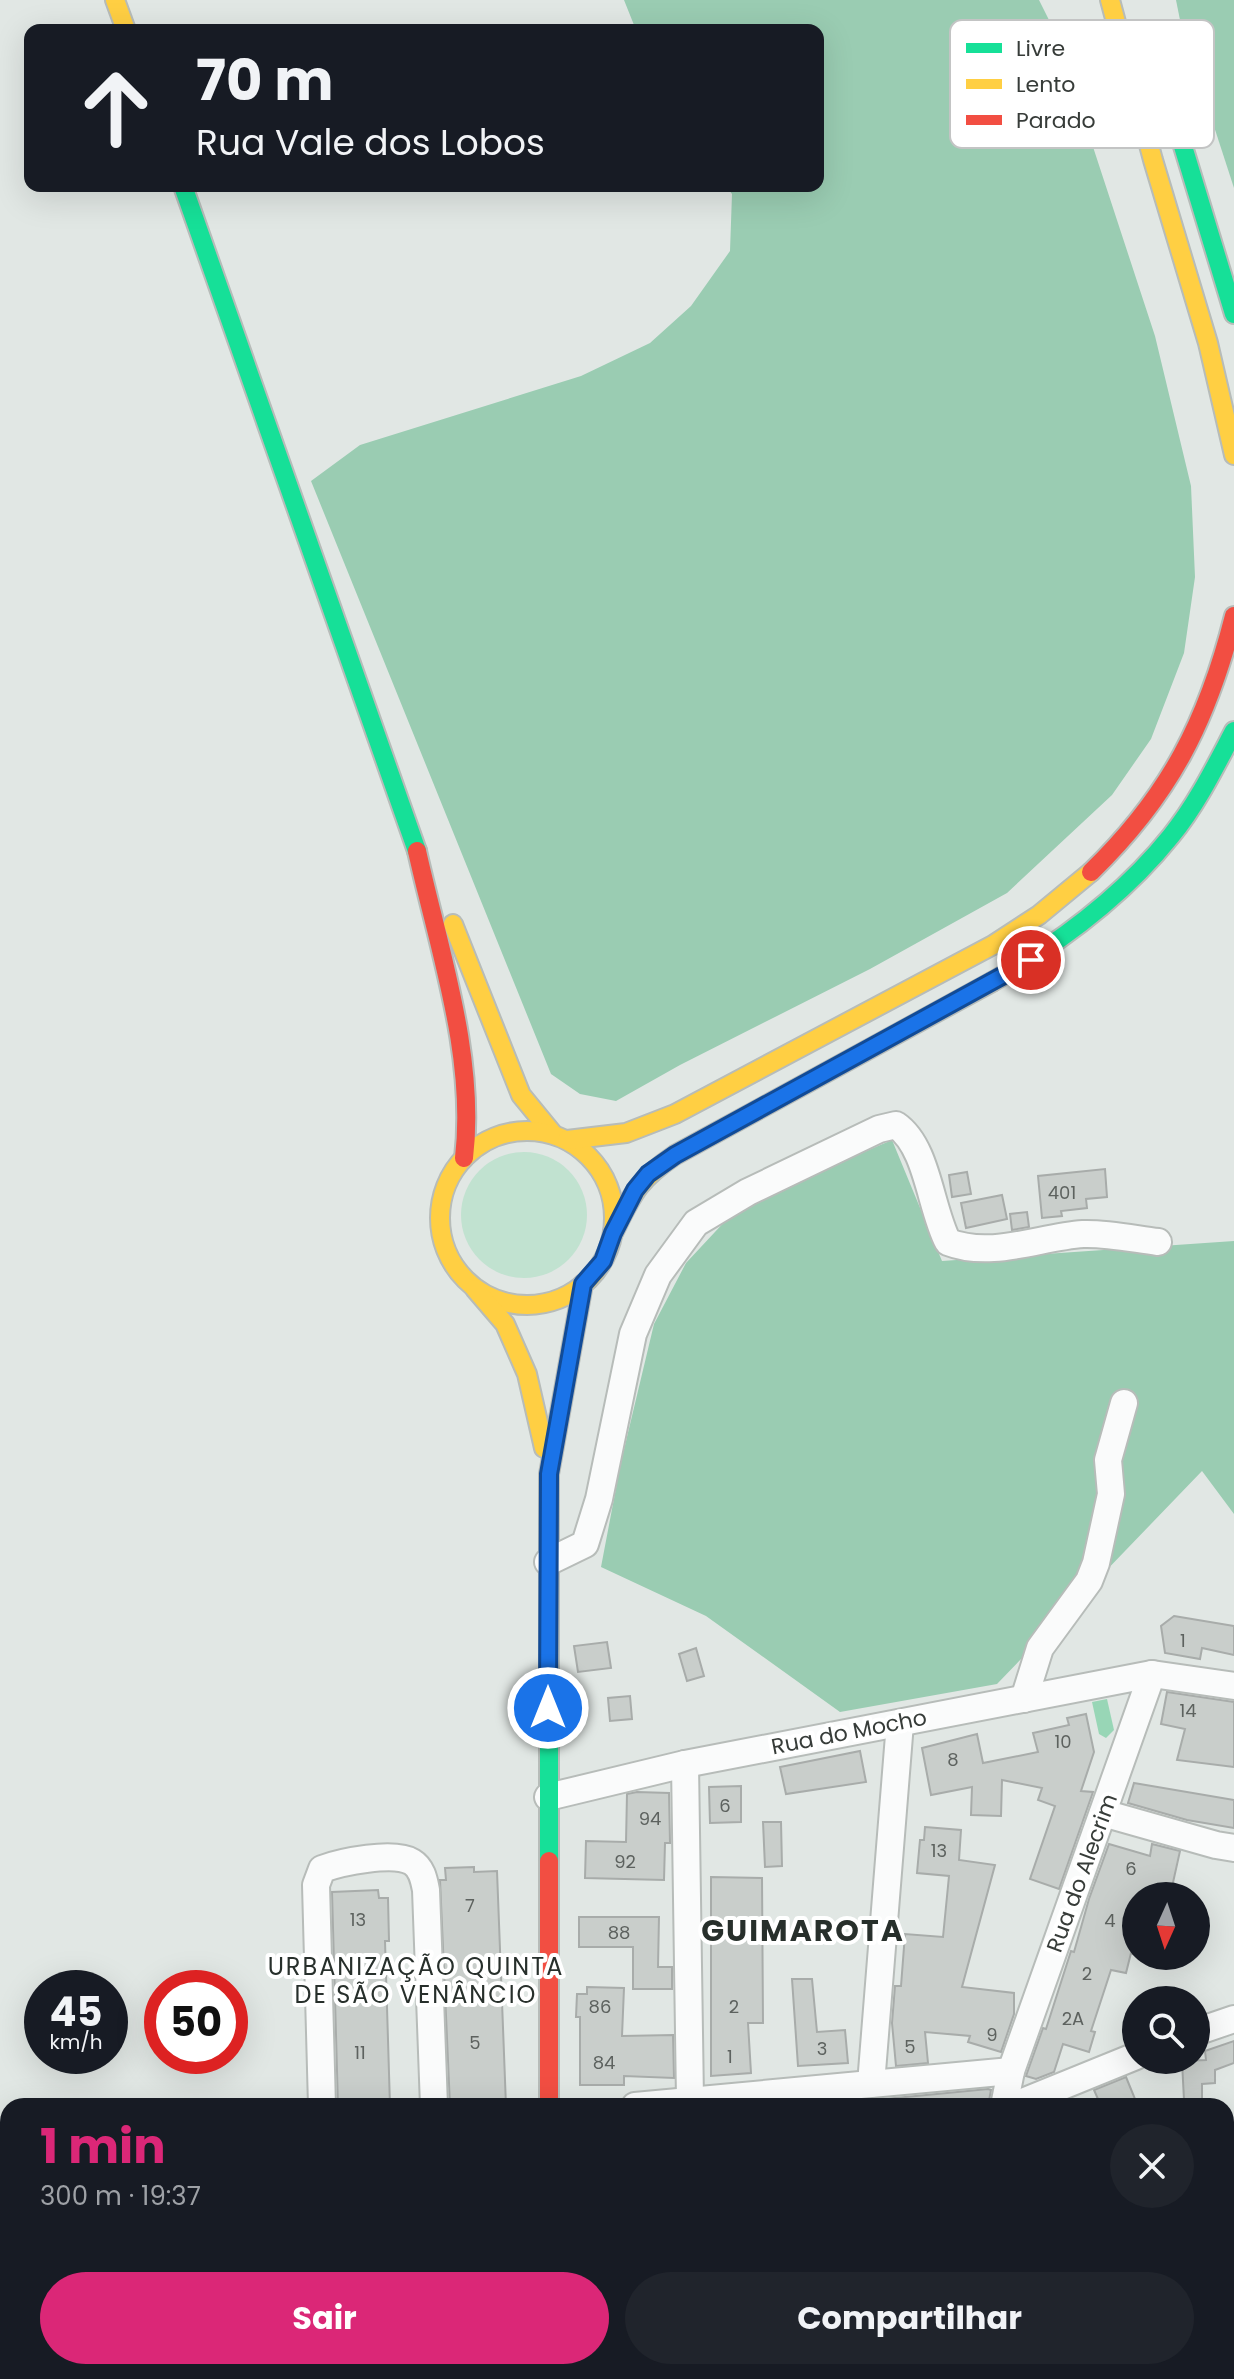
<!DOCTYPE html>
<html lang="pt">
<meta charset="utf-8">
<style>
body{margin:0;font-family:Poppins,sans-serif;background:#20242c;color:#f1f3f6;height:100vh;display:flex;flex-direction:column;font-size:30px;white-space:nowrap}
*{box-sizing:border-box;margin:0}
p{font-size:26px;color:#9ea1a6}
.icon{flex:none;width:44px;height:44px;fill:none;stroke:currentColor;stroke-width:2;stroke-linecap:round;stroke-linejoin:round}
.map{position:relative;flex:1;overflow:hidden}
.side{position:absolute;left:0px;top:2098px;width:1234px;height:282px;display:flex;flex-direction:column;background:#171b24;border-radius:24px 24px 0 0;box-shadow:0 8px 32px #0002}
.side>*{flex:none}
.banner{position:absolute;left:24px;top:24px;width:800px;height:168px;border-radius:16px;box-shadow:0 8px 32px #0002;background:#171b24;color:#f1f3f6;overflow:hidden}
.needle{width:52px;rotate:183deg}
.fabs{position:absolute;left:1122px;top:1882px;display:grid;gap:16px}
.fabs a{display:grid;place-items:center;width:88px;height:88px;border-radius:50%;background:#171b24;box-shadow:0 8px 32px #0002;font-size:40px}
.speed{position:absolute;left:24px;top:1970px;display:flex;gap:16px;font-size:40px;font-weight:700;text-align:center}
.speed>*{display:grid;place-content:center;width:104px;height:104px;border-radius:50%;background:#171b24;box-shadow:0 8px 32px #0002;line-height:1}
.speed small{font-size:20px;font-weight:400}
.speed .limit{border:12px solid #d22;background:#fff;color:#111}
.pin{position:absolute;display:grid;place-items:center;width:68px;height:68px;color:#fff;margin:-34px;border:4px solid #fff;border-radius:50%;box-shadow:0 2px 8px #0007}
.me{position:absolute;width:88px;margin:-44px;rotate:0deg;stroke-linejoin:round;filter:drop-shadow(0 0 6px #0008)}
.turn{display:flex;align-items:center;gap:28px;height:168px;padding:0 40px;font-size:36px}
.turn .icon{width:104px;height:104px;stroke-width:2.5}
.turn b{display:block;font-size:56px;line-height:68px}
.round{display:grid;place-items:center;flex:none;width:84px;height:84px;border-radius:42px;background:#20242c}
.headline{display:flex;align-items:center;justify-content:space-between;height:136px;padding:0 40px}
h1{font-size:48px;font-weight:700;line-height:60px;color:#db2777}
.action{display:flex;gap:16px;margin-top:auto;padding:16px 40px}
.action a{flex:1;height:92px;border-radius:48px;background:#db2777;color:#fff;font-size:32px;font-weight:700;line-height:92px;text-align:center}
.action a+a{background:#20242c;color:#f1f3f6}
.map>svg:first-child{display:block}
</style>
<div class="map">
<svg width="1234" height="2379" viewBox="0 0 1234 2379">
<rect width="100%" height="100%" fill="#e1e7e4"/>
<g fill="#d0dcd5">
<polygon points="8,2355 8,2372 186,2372 207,2379 0,2379 0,2358"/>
<polygon points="982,2372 1095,2372 1092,2379 982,2379"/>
</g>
<circle fill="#c1e2d0" cx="524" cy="1215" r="63"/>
<g fill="#9accb2">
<polygon points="624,0 1039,0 1056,34 1155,336 1191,486 1195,577 1184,653 1151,739 1112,795 1007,893 870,969 680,1065 616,1101 580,1094 551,1074 311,481 360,445 581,376 650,343 691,306 730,251 732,194 726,186 818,186 818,30 636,30"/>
<polygon points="1176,0 1234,0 1234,188 1181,25"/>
<polygon points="892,1140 942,1261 1234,1241 1234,1514 1202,1471 997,1684 840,1712 706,1616 601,1567 621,1462 654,1324 686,1263 728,1218 757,1198"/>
</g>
<polygon fill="#98d6b6" points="1107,1699 1114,1730 1106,1738 1099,1734 1092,1702"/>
<g fill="#c9cecb" stroke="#a8acaa" stroke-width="2">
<polygon points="1105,1169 1107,1197 1086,1199 1087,1208 1061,1211 1062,1216 1042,1218 1038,1176"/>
<polygon points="967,1172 971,1194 952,1197 949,1175"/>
<polygon points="1002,1195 1007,1219 966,1228 961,1203"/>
<polygon points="1027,1212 1029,1227 1012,1230 1010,1214"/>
<polygon points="1174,1616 1234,1626 1234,1655 1202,1648 1200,1659 1165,1653 1161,1626"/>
<polygon points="607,1642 611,1668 578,1672 574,1646"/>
<polygon points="696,1648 704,1676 687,1681 679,1654"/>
<polygon points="1167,1692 1234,1702 1234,1767 1177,1760 1185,1729 1161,1724"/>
<polygon points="630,1696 632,1719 610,1721 608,1698"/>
<polygon points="1086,1714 1094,1752 1081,1791 1093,1792 1059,1889 1030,1879 1055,1806 1038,1800 1042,1788 1002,1780 1001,1816 971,1815 972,1787 931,1795 922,1748 977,1734 983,1763 1038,1752 1033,1733 1069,1725 1067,1718"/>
<polygon points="860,1751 866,1782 786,1794 780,1767"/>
<polygon points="1134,1783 1234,1800 1234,1828 1187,1820 1128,1803"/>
<polygon points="741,1786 741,1822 710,1823 709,1787"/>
<polygon points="637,1792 669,1793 670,1843 665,1843 664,1880 585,1878 586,1841 626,1842 627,1794"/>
<polygon points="763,1822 781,1822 782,1866 765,1867"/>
<polygon points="925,1827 961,1830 959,1860 995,1865 962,1987 1014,1993 1014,2014 1001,2052 968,2042 970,2036 925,2032 928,2063 896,2066 892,2023 895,1986 901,1986 905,1934 943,1937 949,1876 917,1873 920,1840 924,1840"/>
<polygon points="1109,1844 1150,1856 1152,1844 1180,1851 1170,1896 1136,1896 1136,1945 1133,1954 1131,1953 1126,1973 1111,1970 1091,2031 1095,2032 1089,2052 1063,2044 1054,2072 1036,2079 1026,2076 1043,2028 1046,2029 1071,1951 1074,1952 1089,1899"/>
<polygon points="474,1867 474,1872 497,1871 506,2106 450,2106 440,1880 446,1880 445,1868"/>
<polygon points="711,1877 762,1878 763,2023 748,2023 751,2073 711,2076"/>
<polygon points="378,1890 379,1898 388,1898 389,1941 385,1941 390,2106 338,2106 332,1892"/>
<polygon points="579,1917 659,1917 658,1967 672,1967 672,1989 633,1989 633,1947 579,1947"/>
<polygon points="792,1979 812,1979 817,2032 845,2030 848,2063 798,2066"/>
<polygon points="587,1987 624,1988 622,2036 673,2035 674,2078 624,2076 624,2085 580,2085 580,2017 576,2017 577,1994 587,1994"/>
<polygon points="1234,2041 1234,2063 1215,2070 1215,2083 1202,2084 1202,2099 1184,2100 1182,2061 1206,2060 1205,2051"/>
<polygon points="1126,2077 1135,2099 1118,2106 1101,2106 1094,2090"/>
<polygon points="988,2089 991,2090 988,2106 865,2106 865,2101"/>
</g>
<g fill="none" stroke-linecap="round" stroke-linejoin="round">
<g stroke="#b7bcb9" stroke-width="30">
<g id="street">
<path d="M548,1562l37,-18 14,-45 34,-165 25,-59 38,-52 52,-31 131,-63 17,-4c32,22 34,83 52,117 44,17 91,-5 135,-8 24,-1 51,5 75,8"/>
<polyline points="1024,1699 1040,1648 1089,1581 1096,1563 1111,1494 1108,1460 1124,1403"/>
<polyline points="685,1764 690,2100"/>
<polyline points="548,1797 685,1764 1152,1674 1234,1686"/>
<polyline points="1103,1813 1216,1845 1234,1848"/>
<polyline points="1196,2032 1234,2019"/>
<polyline points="871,2084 900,1723"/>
<path d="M322,2106l-6,-221 6,-16c19,-7 72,-18 90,-7 10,6 12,18 14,28l8,216"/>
<polyline points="635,2106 1011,2071"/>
<polyline points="1004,2106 1011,2071 1152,1674"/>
<polyline points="1013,2106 1136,2056"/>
<polyline points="1226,2246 1234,2246"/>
<polyline points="0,2298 8,2304"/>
<polyline points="216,2372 237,2379"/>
<polyline points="716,2372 717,2379"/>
<polyline points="1105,2379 1107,2372"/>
</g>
</g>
<g stroke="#b7bcb9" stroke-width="22">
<g id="fast">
<polyline points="1151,41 1234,314"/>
<polyline points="183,186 417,851"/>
<path d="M992,982c66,-38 131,-86 179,-146 26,-32 44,-69 63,-105"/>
<polyline points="549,1861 549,1474 583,1284"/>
</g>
</g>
<g stroke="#b7bcb9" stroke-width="22">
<g id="slow">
<polyline points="115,0 126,30"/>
<polyline points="1110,0 1153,160 1208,343 1234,455"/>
<polyline points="453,924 521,1095 553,1134"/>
<circle cx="527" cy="1218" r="87"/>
<polyline points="567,1140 626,1133 675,1114 993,945 1039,915 1091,872"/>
<path d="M613,1233c20,-40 24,-52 62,-78l317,-173"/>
<polyline points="475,1289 505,1324 527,1374 544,1448"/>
</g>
</g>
<g stroke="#b7bcb9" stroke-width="22">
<g id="jam">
<path d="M417,851c22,99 59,206 47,307"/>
<path d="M1091,872c79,-77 116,-150 143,-256"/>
<polyline points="549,1861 549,2106"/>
<polyline points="588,2372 590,2379"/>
</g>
</g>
<use href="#street" stroke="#fafbfb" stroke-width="26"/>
<use href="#fast" stroke="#16e098" stroke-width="18"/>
<use href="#slow" stroke="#ffcf43" stroke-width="18"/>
<use href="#jam" stroke="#f24e42" stroke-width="18"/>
</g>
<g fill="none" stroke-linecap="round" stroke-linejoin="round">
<g stroke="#114b97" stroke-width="20">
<polyline id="route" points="548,1708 549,1474 583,1284 603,1261 613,1233 635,1190 648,1174 675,1155 1031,960"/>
</g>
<use href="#route" stroke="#1a73e8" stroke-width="14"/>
</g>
<g text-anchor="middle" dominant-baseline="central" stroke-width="8" stroke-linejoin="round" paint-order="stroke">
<g font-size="18" fill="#5d625f">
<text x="1062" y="1192">401</text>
<text x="1183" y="1640">1</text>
<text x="1188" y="1710">14</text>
<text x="1063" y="1741">10</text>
<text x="953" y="1759">8</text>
<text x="725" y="1805">6</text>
<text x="650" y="1818">94</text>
<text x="939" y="1850">13</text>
<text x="625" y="1861">92</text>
<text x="1131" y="1868">6</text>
<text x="470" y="1905">7</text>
<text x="358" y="1919">13</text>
<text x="1110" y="1920">4</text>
<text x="619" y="1932">88</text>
<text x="1087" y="1973">2</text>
<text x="600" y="2006">86</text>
<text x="734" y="2006">2</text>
<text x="1073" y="2018">2A</text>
<text x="992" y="2034">9</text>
<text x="475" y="2042">5</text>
<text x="910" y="2046">5</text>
<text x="822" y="2048">3</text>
<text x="360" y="2052">11</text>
<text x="730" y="2056">1</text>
<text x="604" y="2062">84</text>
</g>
<g font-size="22" fill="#373c39" stroke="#fff">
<text transform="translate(849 1732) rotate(-11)">Rua do Mocho</text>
<text transform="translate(1082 1873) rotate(-70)">Rua do Alecrim</text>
</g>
<g font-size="24" letter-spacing="2" fill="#272f2b" stroke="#fff">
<text x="416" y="1966">URBANIZAÇÃO QUINTA<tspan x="416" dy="28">DE SÃO VENÂNCIO</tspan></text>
</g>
<g font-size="30" font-weight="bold" letter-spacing="2" fill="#272f2b" stroke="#fff">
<text x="803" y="1930">GUIMAROTA</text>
</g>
</g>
<rect x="950" y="20" width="264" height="128" rx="12" fill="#fff" stroke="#c3c4c4" stroke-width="2"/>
<rect x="966" y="43" width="36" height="10" fill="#16e098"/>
<rect x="966" y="79" width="36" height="10" fill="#ffcf43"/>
<rect x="966" y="115" width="36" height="10" fill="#f24e42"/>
<g font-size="22" fill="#373c39">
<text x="1016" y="56">Livre</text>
<text x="1016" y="92">Lento</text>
<text x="1016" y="128">Parado</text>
</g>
</svg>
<div class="fabs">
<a><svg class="needle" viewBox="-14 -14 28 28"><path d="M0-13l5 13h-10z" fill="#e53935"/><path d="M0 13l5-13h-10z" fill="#9ea1a6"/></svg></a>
<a><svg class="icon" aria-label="search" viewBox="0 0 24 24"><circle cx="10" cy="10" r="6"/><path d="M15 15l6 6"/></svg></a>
</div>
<div class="speed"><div>45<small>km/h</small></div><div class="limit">50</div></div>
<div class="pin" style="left:1031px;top:960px;background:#d93025"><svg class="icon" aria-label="arrive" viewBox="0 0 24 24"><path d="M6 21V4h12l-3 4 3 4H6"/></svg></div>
<svg class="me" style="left:548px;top:1708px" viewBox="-20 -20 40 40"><circle r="17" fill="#1a73e8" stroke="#fff" stroke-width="3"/><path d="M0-11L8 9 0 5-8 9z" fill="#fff"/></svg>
<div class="banner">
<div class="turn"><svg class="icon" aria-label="ahead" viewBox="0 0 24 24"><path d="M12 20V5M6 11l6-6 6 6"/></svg><div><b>70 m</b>Rua Vale dos Lobos</div></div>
</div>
<section class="side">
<div class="headline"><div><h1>1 min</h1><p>300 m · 19:37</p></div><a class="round"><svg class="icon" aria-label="close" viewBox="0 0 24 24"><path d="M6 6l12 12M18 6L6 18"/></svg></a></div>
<div class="action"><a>Sair</a><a>Compartilhar</a></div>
</section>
</div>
